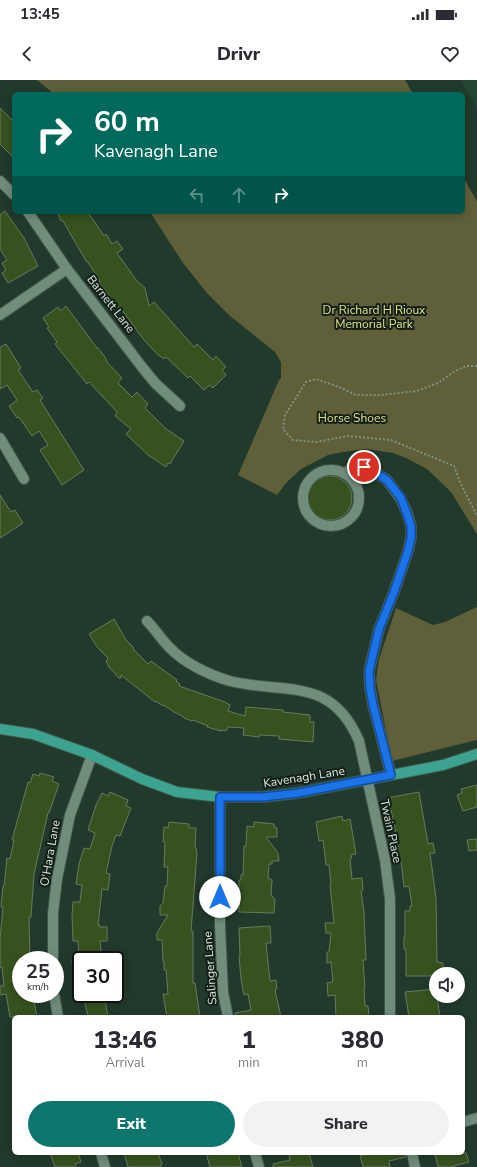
<!DOCTYPE html>
<style>
body{margin:0;font-family:"Nunito Sans",sans-serif;background:#f2f2f3;color:#2b2b33;height:100vh;display:flex;flex-direction:column;font-size:15px;white-space:nowrap}
*{box-sizing:border-box;margin:0}
p{font-size:13px;color:#7c7c81}
.icon{flex:none;width:22px;height:22px;fill:none;stroke:currentColor;stroke-width:2;stroke-linecap:round;stroke-linejoin:round}
.map{position:relative;flex:1;overflow:hidden}
.sheet{position:absolute;left:12px;top:935px;width:453px;height:140px;display:flex;flex-direction:column;background:#fff;border-radius:6px;box-shadow:0 2px 10px #0003}
.sheet>*{flex:none}
.top-card{position:absolute;left:12px;top:12px;width:453px;height:122px;border-radius:6px;box-shadow:0 2px 10px #0003;background:#00695c;color:#fff;overflow:hidden}
.tools{position:absolute;left:429px;top:887px;display:grid;gap:8px}
.tools a{display:grid;place-items:center;width:36px;height:36px;border-radius:50%;background:#fff;box-shadow:0 2px 10px #0003;font-size:20px}
.speed{position:absolute;left:12px;top:871px;display:flex;gap:8px;font-size:20px;font-weight:700;text-align:center}
.speed>*{display:grid;place-content:center;width:52px;height:52px;border-radius:50%;background:#fff;box-shadow:0 2px 10px #0003;line-height:1}
.speed small{font-size:10px;font-weight:400}
.speed .limit{border:2px solid #111;border-radius:6px;background:#fff;color:#111}
.pin{position:absolute;display:grid;place-items:center;width:34px;height:34px;color:#fff;margin:-17px;border:2px solid #fff;border-radius:50%;box-shadow:0 1px 4px #0007}
.me{position:absolute;width:44px;margin:-22px;rotate:0deg;stroke-linejoin:round;filter:drop-shadow(0 0 3px #0008)}
.turn{display:flex;align-items:center;gap:14px;height:84px;padding:0 16px;font-size:18px}
.turn .icon{width:52px;height:52px;stroke-width:2.5}
.turn b{display:block;font-size:28px;line-height:34px}
.lanes{display:flex;align-items:center;height:38px;padding:0 16px;background:#0003;justify-content:center;gap:20px;direction:ltr}
.lanes .off{opacity:.35}
.eta{display:flex;justify-content:space-evenly;align-items:center;height:68px;text-align:center}
.eta b{font-size:24px;font-weight:800;line-height:28px}
.cta{display:flex;gap:8px;margin-top:auto;padding:8px 16px}
.cta a{flex:1;height:46px;border-radius:24px;background:#0f766e;color:#fff;font-size:16px;font-weight:800;line-height:46px;text-align:center}
.cta a+a{background:#f2f2f3;color:#2b2b33}
.status{display:flex;justify-content:space-between;align-items:center;height:28px;padding:0 20px;background:#fff;direction:ltr}
.status svg{height:11px;fill:currentColor}
header{display:flex;justify-content:space-between;align-items:center;height:52px;padding:0 16px;background:#fff;font-size:18px;font-weight:800}
.map>svg:first-child{display:block}
</style>
<div class="status"><b>13:45</b><svg viewBox="0 0 49 12"><path d="M0 12V9h3v3zM5 12V6h3v6zM10 12V3h3v9zM15 12V0h3v12zM26 1h20v11H26zM47 4h2v5h-2z"/></svg></div>
<header><svg class="icon" aria-label="back" viewBox="0 0 24 24"><path d="M15 5l-7 7 7 7"/></svg>Drivr<svg class="icon" aria-label="heart" viewBox="0 0 24 24"><path d="M12 20l-8-8c-3-5 5-10 8-4 3-6 11-1 8 4z"/></svg></header>
<div class="map">
<svg width="477" height="1087" viewBox="0 0 477 1087">
<rect width="100%" height="100%" fill="#213a2b"/>
<polygon fill="#254533" points="460,0 477,0 477,29"/>
<g fill="#5f5f39">
<polygon points="37,0 405,0 413,14 54,14"/>
<polygon points="463,97 477,121 477,454 451,412 427,389 406,378 393,373 366,369 343,372 328,375 301,389 286,403 277,415 238,395 279,300 281,298 281,282 275,272 230,236 207,213 183,183 150,132 463,132"/>
<polygon points="477,527 477,660 392,681 376,600 379,579 396,528 433,545 445,542"/>
</g>
<g fill="#36521f" stroke="#6a7961">
<polygon points="0,28 14,42 14,78 0,64"/>
<polygon points="5,131 24,158 38,186 8,203 2,193 6,190 2,183 7,180 0,169 0,135"/>
<polygon points="58,132 88,132 104,156 106,154 112,164 117,161 123,169 117,173 137,201 145,208 149,226 154,222 194,267 197,264 213,280 216,276 226,287 222,290 226,295 213,308 210,305 204,310 190,296 188,298 166,277 164,279 157,274 144,260 122,230 121,232 99,202 100,201 87,181 86,181 63,141 60,140"/>
<polygon points="66,226 97,268 98,268 105,277 107,282 122,298 118,303 132,317 137,312 148,324 145,328 165,348 184,361 170,384 168,383 166,387 148,375 126,354 131,349 115,336 117,332 89,302 87,304 55,264 57,262 47,248 49,247 43,238 58,227 61,231"/>
<polygon points="6,264 21,288 18,290 33,312 37,310 43,318 40,320 84,390 62,405 40,370 48,365 39,351 32,356 19,337 17,338 9,326 17,320 7,305 0,309 0,267"/>
<circle cx="330" cy="418" r="22"/>
<polygon points="0,415 11,432 15,430 23,443 0,458"/>
<polygon points="114,539 126,560 134,568 133,569 148,584 151,581 177,600 176,601 180,604 179,606 225,622 230,625 228,631 245,636 246,627 283,630 283,632 310,635 310,642 314,642 313,662 279,659 279,656 260,655 259,657 243,655 244,648 228,647 226,651 221,650 221,651 207,647 208,646 193,640 192,641 184,638 184,637 174,632 164,625 163,626 156,621 155,622 121,595 120,599 108,586 109,586 106,582 108,578 97,567 89,554"/>
<polygon points="40,693 54,697 52,701 59,704 49,733 48,733 34,794 31,837 29,837 30,880 21,880 21,914 33,914 37,937 10,937 6,914 0,915 0,906 4,906 2,887 0,888 0,859 3,827 1,827 3,806 4,806 7,778 10,779 14,760 12,760 28,702 30,703 33,694 39,696"/>
<polygon points="477,705 477,727 463,731 457,715 462,713 461,709"/>
<polygon points="110,712 128,720 126,726 131,728 120,756 116,755 112,766 106,793 110,794 108,810 102,809 98,845 100,845 100,847 107,847 107,861 100,861 102,880 81,880 81,909 74,910 72,879 79,878 78,861 73,861 72,835 73,822 80,822 82,805 76,804 79,784 84,768 90,769 95,753 88,750 96,725 102,713 108,716"/>
<polygon points="419,712 428,764 433,763 435,773 430,773 436,818 437,882 443,883 443,894 436,894 436,896 406,896 406,869 404,869 404,857 405,857 405,831 410,831 410,826 412,826 409,806 404,807 401,781 398,782 396,769 399,769 391,730 390,730 387,718"/>
<polygon points="342,736 343,741 350,739 354,762 356,774 351,775 352,778 350,778 352,799 362,798 363,810 361,811 364,832 366,880 363,880 365,908 364,908 365,926 368,926 369,937 336,937 335,915 328,916 327,903 333,902 331,882 327,883 327,872 329,872 331,853 326,853 325,843 334,843 330,805 331,805 329,785 326,785 323,760 319,761 316,742"/>
<polygon points="169,742 189,744 189,748 196,748 195,768 196,768 197,773 191,851 193,851 193,903 195,903 200,937 167,937 163,914 168,914 166,890 164,890 164,881 163,881 162,860 157,860 157,853 168,835 160,835 160,826 163,823 165,806 167,806 168,787 164,787 165,762 163,762 164,747 168,748"/>
<polygon points="254,742 274,744 274,747 277,748 277,757 266,757 278,773 279,781 272,781 272,784 269,784 268,798 272,800 271,815 275,819 274,833 239,832 239,800 241,800 241,795 243,795 244,766 246,766 247,746 254,747"/>
<polygon points="477,759 477,770 469,771 467,760"/>
<polygon points="270,846 271,863 266,863 270,901 276,900 277,909 275,910 281,937 236,937 235,933 251,930 248,914 244,915 243,910 241,899 239,876 240,876 239,848"/>
<polygon points="436,909 440,937 409,937 405,912"/>
<polygon points="83,914 104,914 108,937 88,937"/>
<polygon points="50,1073 78,1073 81,1082 75,1084 76,1087 55,1087"/>
<polygon points="124,1073 158,1073 162,1084 160,1085 161,1087 128,1087"/>
<polygon points="206,1073 238,1073 242,1087 210,1087"/>
<polygon points="296,1073 309,1073 313,1087 273,1087 273,1084 290,1080 289,1075"/>
<polygon points="371,1073 406,1073 406,1077 389,1081 390,1087 363,1087 360,1076"/>
<polygon points="435,1073 466,1073 469,1082 450,1087 438,1087"/>
</g>
<g fill="none" stroke-linecap="round" stroke-linejoin="round">
<g stroke="#3f5549" stroke-width="12">
<g id="minor">
<polyline points="0,101 14,115"/>
<polyline points="28,132 67,189 142,287 155,303 180,326"/>
<polyline points="0,235 67,189"/>
<polyline points="0,358 24,399"/>
<circle cx="331" cy="418" r="28"/>
<polyline points="345,394 351,388 364,387 371,390 387,400 401,419 407,433 411,446 411,458 408,471 394,512 379,549 369,591 370,608 373,625 391,695"/>
<path d="M147,541c8,8 14,18 22,26 15,16 40,28 61,34 55,14 101,-6 129,60l26,119 5,39v118"/>
<polyline points="220,717 220,846 223,912 228,937"/>
<polyline points="53,880 53,833 57,799 70,735 92,675"/>
<polyline points="54,914 58,937"/>
<polyline points="463,1042 477,1038"/>
<polyline points="101,1073 105,1087"/>
<polyline points="255,1073 259,1087"/>
<polyline points="412,1073 415,1087"/>
</g>
</g>
<g stroke="#3f5549" stroke-width="12">
<polyline id="major" points="0,649 33,654 92,675 142,699 177,712 220,717 263,717 298,713 443,685 477,674"/>
</g>
<polyline stroke="#7e9285" stroke-width="2" stroke-dasharray="2 2" stroke-linecap="butt" points="477,286 466,286 455,291 438,303 417,311 381,315 356,315 339,307 316,299 306,302 285,335 283,349 293,360 316,362 348,356 391,360 454,386 460,402 477,436"/>
<use href="#minor" stroke="#708c7b" stroke-width="10"/>
<use href="#major" stroke="#3ca391" stroke-width="10"/>
</g>
<g fill="none" stroke-linecap="round" stroke-linejoin="round">
<g stroke="#114b97" stroke-width="10">
<polyline id="route" points="220,817 220,717 263,717 298,713 391,695 373,625 370,608 369,591 379,549 394,512 408,471 411,458 411,446 407,434 401,418 387,400 371,390 364,387"/>
</g>
<use href="#route" stroke="#1a73e8" stroke-width="7"/>
</g>
<g text-anchor="middle" dominant-baseline="central" stroke-width="4" stroke-linejoin="round" paint-order="stroke">
<g font-size="12" fill="#dae9df" stroke="#131e17">
<text transform="translate(111 224) rotate(52)">Barnett Lane</text>
<text transform="translate(304 697) rotate(-9)">Kavenagh Lane</text>
<text transform="translate(391 751) rotate(78)">Twain Place</text>
<text transform="translate(50 773) rotate(-80)">O'Hara Lane</text>
<text transform="translate(210 888) rotate(-94)">Salinger Lane</text>
</g>
<g font-size="12" fill="#e2e387" stroke="#131e17">
<text x="374" y="230">Dr Richard H Rioux<tspan x="374" dy="14">Memorial Park</tspan></text>
<text x="352" y="338">Horse Shoes</text>
</g>
</g>
</svg>
<div class="tools">
<a><svg class="icon" aria-label="sound" viewBox="0 0 24 24"><path d="M4 9h4l5-4v14l-5-4H4zM17 9q2 3 0 6"/></svg></a>
</div>
<div class="speed"><div>25<small>km/h</small></div><div class="limit">30</div></div>
<div class="pin" style="left:364px;top:387px;background:#d93025"><svg class="icon" aria-label="arrive" viewBox="0 0 24 24"><path d="M6 21V4h12l-3 4 3 4H6"/></svg></div>
<svg class="me" style="left:220px;top:817px" viewBox="-20 -20 40 40"><circle r="19" fill="#fff"/><path d="M0-13L10 11 0 6-10 11z" fill="#1a73e8"/></svg>
<div class="top-card">
<div class="turn"><svg class="icon" aria-label="right" viewBox="0 0 24 24"><path d="M7 20v-9h11M14 6l5 5-5 5"/></svg><div><b>60 m</b>Kavenagh Lane</div></div>
<div class="lanes"><svg class="icon off" aria-label="left" viewBox="0 0 24 24"><path d="M17 20v-9H6M10 6l-5 5 5 5"/></svg><svg class="icon off" aria-label="ahead" viewBox="0 0 24 24"><path d="M12 20V5M6 11l6-6 6 6"/></svg><svg class="icon" aria-label="right" viewBox="0 0 24 24"><path d="M7 20v-9h11M14 6l5 5-5 5"/></svg></div>
</div>
<section class="sheet">
<div class="eta">
<div><b>13:46</b><p>Arrival</p></div>
<div><b>1</b><p>min</p></div>
<div><b>380</b><p>m</p></div>
</div>
<div class="cta"><a>Exit</a><a>Share</a></div>
</section>
</div>
